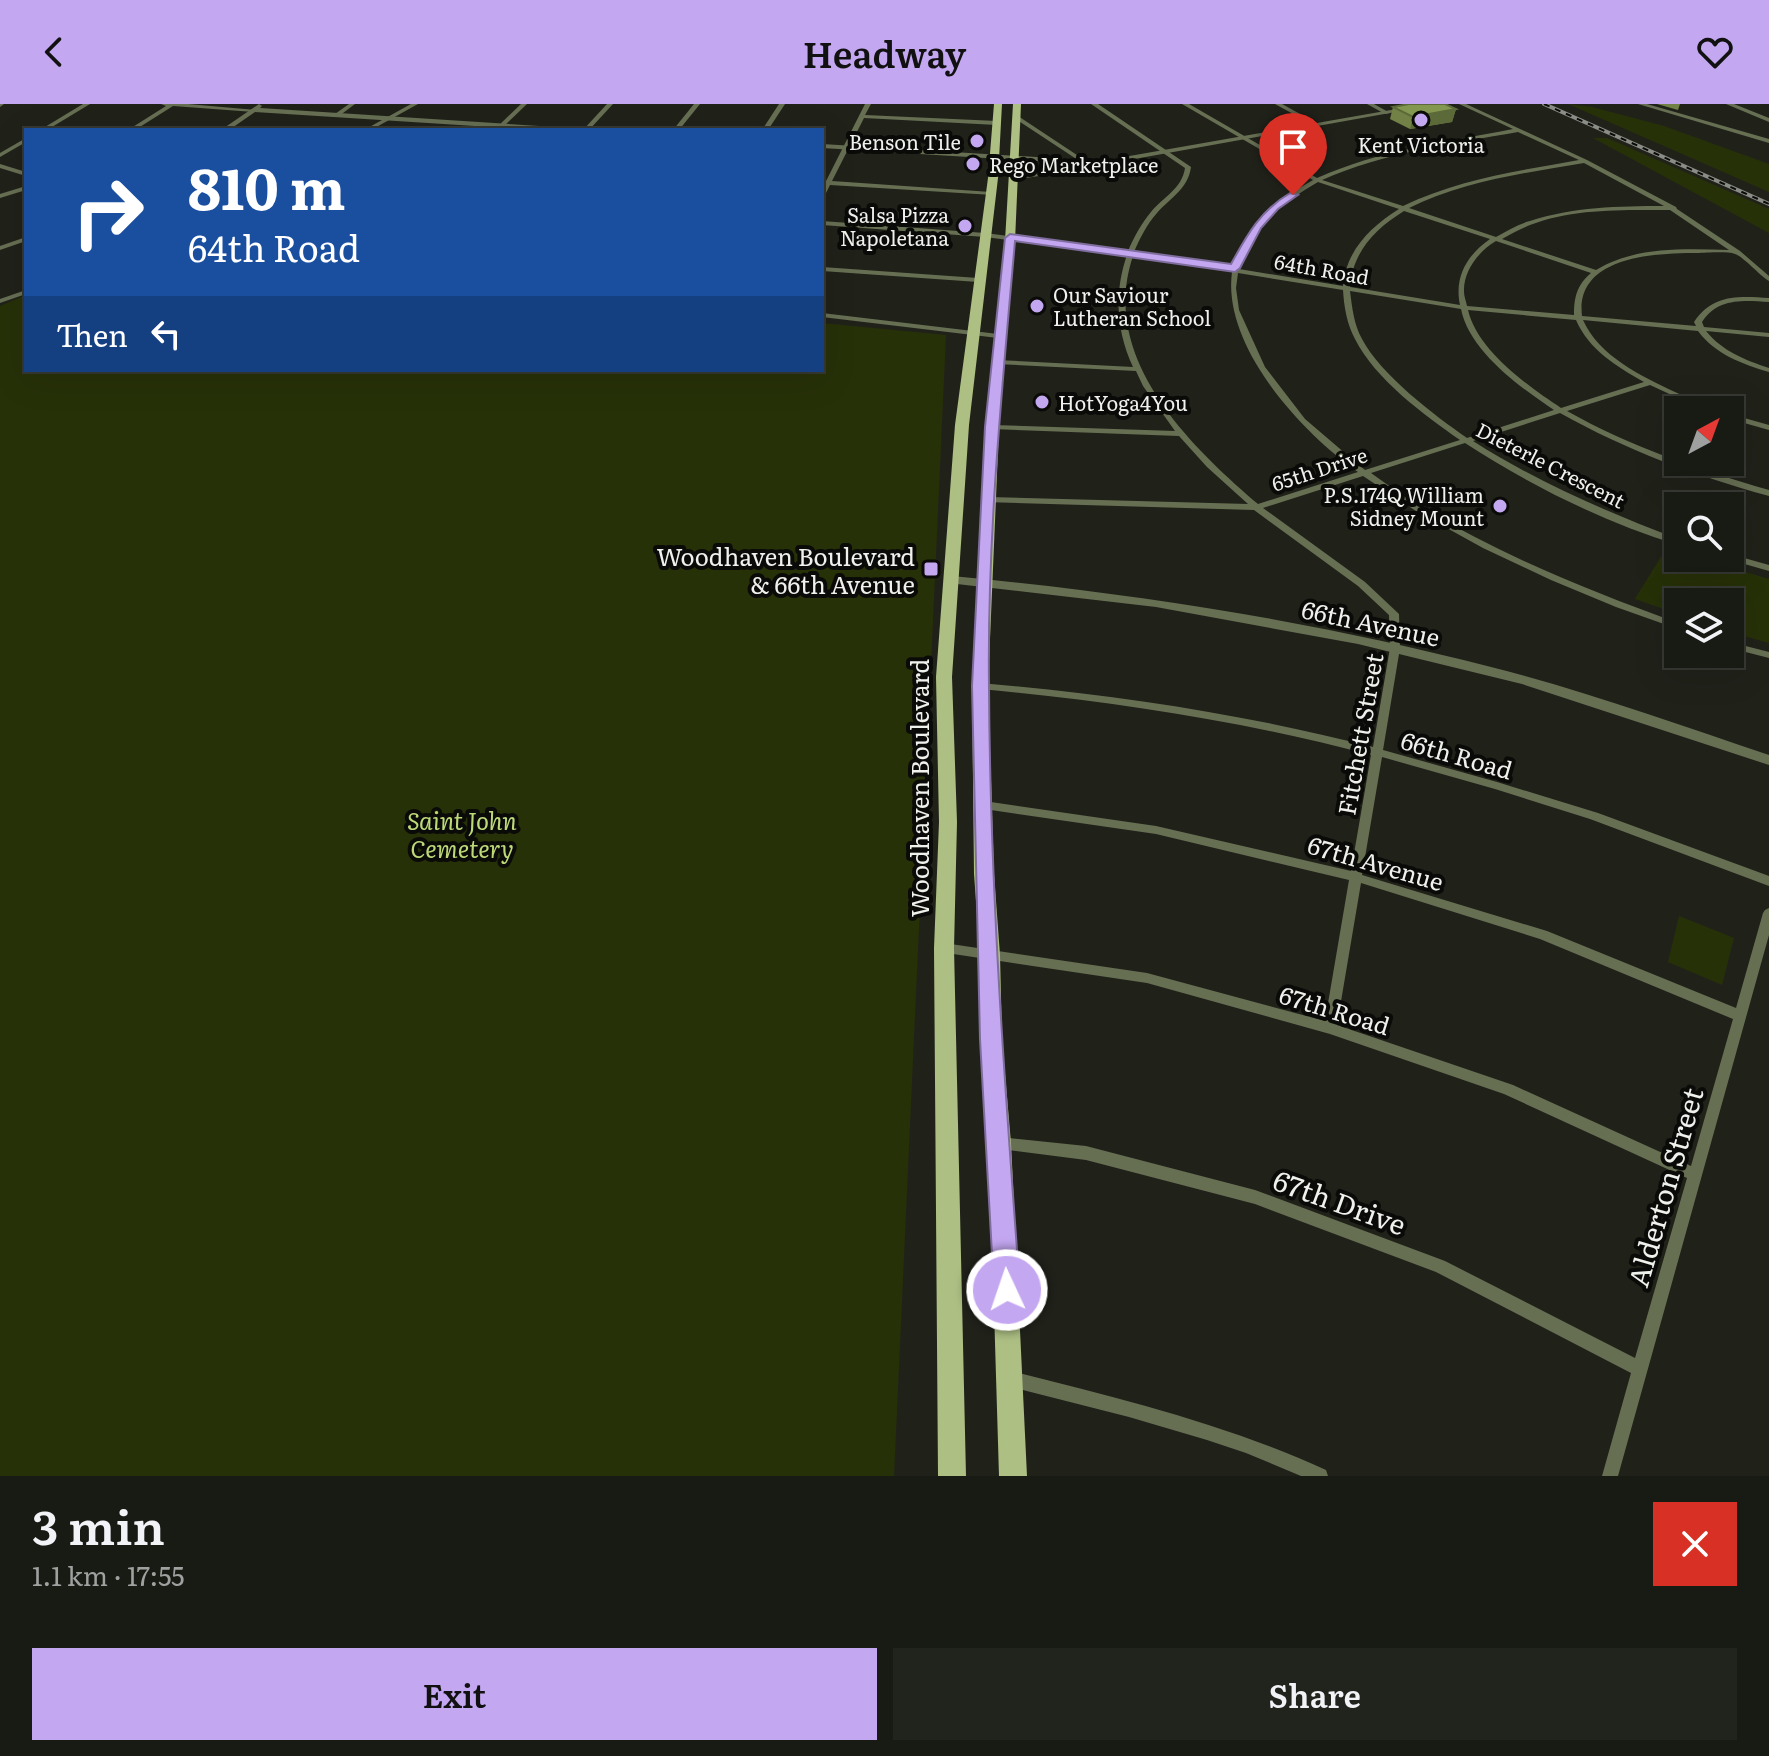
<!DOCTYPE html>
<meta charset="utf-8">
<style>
body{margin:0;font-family:Literata,serif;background:#21231d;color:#f1f3f6;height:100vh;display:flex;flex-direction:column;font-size:30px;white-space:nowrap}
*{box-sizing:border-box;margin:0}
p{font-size:26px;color:#9fa1a0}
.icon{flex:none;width:44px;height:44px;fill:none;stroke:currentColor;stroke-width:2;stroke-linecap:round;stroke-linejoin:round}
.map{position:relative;height:1372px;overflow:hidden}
.drawer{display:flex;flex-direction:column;background:#181a14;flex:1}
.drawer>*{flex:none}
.hud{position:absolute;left:24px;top:24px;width:800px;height:244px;border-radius:0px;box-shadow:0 8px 32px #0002,0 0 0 2px #363834;background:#1a4fa0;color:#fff;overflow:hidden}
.needle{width:52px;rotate:41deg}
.buttons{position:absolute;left:1664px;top:292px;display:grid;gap:16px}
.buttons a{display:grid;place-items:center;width:80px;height:80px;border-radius:0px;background:#181a14;box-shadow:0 8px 32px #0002,0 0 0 2px #363834;font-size:40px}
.pin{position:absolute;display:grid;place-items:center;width:68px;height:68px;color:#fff;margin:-82px -34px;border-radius:50% 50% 50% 0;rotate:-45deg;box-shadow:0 0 8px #0007}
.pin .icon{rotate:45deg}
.me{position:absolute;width:88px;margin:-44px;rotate:357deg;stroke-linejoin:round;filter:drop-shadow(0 0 6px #0008)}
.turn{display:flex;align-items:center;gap:28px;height:168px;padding:0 32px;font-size:36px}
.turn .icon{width:104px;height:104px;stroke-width:2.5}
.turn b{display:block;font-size:56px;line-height:68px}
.then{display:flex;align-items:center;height:76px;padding:0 32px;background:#0003;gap:16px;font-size:30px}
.round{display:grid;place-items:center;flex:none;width:84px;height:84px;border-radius:0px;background:#21231d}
.headline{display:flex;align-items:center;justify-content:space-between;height:136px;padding:0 32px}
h1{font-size:48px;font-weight:600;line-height:60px}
.primary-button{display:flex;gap:16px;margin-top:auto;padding:16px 32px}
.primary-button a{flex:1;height:92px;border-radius:0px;background:#c4a7f1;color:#111;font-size:32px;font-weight:600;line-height:92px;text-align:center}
.primary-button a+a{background:#21231d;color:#f1f3f6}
header{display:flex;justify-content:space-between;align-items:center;height:104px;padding:0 32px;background:#c4a7f1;color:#111;font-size:36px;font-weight:600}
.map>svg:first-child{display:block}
</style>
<header><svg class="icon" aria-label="back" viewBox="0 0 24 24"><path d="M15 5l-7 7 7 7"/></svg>Headway<svg class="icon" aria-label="heart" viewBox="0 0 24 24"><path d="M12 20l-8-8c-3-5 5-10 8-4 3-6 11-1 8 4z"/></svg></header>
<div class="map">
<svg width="1769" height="1372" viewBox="0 0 1769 1372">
<rect width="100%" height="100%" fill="#20221a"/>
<g fill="#273108">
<polygon points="1568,0 1592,3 1664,22 1769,60 1769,88"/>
<polygon points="1593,34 1607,34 1769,105 1769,129"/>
<polygon points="26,191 26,266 822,266 822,219 946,231 894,1372 0,1372 0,202"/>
<polygon points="1667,443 1678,447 1678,454 1698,454 1769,475 1769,539 1730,528 1730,498 1678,498 1678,510 1635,495"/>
<polygon points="1679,812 1734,834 1722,881 1668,858"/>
</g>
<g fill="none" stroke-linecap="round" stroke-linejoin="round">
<g fill="#676f53" fill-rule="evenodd">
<polygon points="0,0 4,0 0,3"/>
<polygon points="83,0 90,0 47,26 40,26"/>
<polygon points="161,0 188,0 257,6 254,8 173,2 135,26 128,26 166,2"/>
<polygon points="349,0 355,0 339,12 335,12 335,10"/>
<polygon points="411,0 418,0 371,26 364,26"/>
<polygon points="521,0 527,0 500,26 494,26"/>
<polygon points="607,0 613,0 589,26 583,26"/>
<polygon points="694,0 700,0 679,26 673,26"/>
<polygon points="779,0 785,0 768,26 762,26"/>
<polygon points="865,0 871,0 865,11 997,17 1000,19 997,21 864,14 832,77 991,88 993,89 993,91 830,81 825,91 822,93 822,85"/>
<path d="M1091,0h7l93,63c-3,22 -20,30 -34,46 -10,11 -17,25 -23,39l98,16c15,-41 43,-67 81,-88l-131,-76h7l128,74c63,-28 129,-36 196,-49l-54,-25h7l121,56 89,47 1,2 63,42 29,25v5c-10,-6 -25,-24 -34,-27 -8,-3 -29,-1 -38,-1 -42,0 -122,3 -115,63l114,10 -2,-4c19,-28 44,-26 75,-24v4c-26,-2 -52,-4 -67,20l2,5 65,6v4l-63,-6c16,20 39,29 63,37v4c-27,-8 -54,-18 -71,-41l-115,-11c16,36 58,56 92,72 13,6 28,10 40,18h-11l-54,-25 -83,26c64,36 132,59 202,79v6c-73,-20 -143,-46 -209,-83l-87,28c64,41 134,71 205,98v6c-74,-23 -147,-59 -213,-102l-94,30c17,12 33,24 51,34 80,49 168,84 256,116v6l-62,-22 -65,-27 -68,-32 -67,-37 -53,-35 -100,32 102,74 34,32 1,34 -17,102 114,32 101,31 171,63v10l-179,-67 -95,-30 -113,-32 -20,118 185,56 189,77 27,-95 2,-3 4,-2v27l-151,541h-16l29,-103 -195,-101 -181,-68 -169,-44 -86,-11 -5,-1 -2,-5 2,-5 5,-1 86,9 169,44 190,71 190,97 52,-180 -183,-84 -174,-60 -183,-51 -207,-31 -2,-4 2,-4 4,-1 203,30 178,48 24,-141 -193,-46 -172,-25 -6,-4 6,-4 172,25 195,45 20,-116c-128,-34 -259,-54 -391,-66l-5,-3 5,-3c133,11 264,31 393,64l17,-99 -1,-33 -31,-29 -104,-76 -269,-8 -1,-2 4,-3 260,7 -41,-37 -28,-31 -187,-7 -4,-2 4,-2 183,6 -32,-45 -7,-15 -140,-7 -4,-2 4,-2 137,7c-17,-36 -19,-75 -6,-112l-142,-18 -163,-12v-4l163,12 143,18c6,-14 13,-27 23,-39 12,-15 31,-23 34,-44zM1518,28l61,28c-61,11 -120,19 -176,46l-81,-26c63,-28 129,-36 196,-48zM1584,59l80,43c-45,0 -91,1 -134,15 -12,3 -23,10 -34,16l-87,-29c55,-27 115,-35 175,-45zM1318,78l81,27c-29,18 -53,42 -56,77l-104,-17c13,-41 42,-66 79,-87zM1670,106l59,40c-45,-1 -93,-4 -133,20l-94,-31c9,-5 19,-10 28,-14 43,-17 95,-15 140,-15zM1404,107l86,28c-23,16 -36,38 -30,66l-110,-18c3,-36 25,-58 54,-76zM1496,137l95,32c-14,12 -17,24 -17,42l-107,-9c-1,-5 -3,-10 -3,-14 -1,-21 15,-41 32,-51zM1133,152l99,16c-10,74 69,160 126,200l-100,32c-71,-61 -159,-147 -125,-248zM1238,169l105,17c1,17 4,34 12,49 20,40 69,76 105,101l-95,30 -5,-4 -55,-47 -40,-52 -26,-57 -3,-22zM1350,187l111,18c8,42 60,79 93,101l-87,28c-33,-23 -86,-63 -105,-99 -8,-14 -10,-32 -12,-48zM1468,206l108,10c13,30 40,46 68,62l-83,26c-32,-21 -84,-58 -93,-98zM1361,779l179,56 193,80 -42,147 -178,-81 -176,-60z"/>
<polygon points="1275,0 1282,0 1320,21 1315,22"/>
<polygon points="1367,0 1374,0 1390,9 1385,10"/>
<polygon points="1638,0 1647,0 1769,35 1769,39"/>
<polygon points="1726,0 1734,0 1769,14 1769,18"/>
<polygon points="1016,11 1018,12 1089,59 1084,60 1014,14"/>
<polygon points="26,34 26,38 0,53 0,49"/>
<polygon points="0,60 26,68 26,72 0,64"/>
<polygon points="26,82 26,86 0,94 0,90"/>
<polygon points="26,133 26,137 0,146 0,142"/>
<polygon points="822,163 978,174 981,176 978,178 822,167"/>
<polygon points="26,186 26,190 0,199 0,195"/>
<polygon points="822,209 998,230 1002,232 998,234 822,213"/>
<polygon points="1730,310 1769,321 1769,326 1730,315"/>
<polygon points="1730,450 1769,461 1769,467 1727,455 1730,454"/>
<polygon points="1730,538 1769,548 1769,554 1730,544"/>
<path d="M1011,1267c108,27 214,53 315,99l2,6h-27l-55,-23 -39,-13 -78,-23 -118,-30 -6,-2 -2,-6 2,-6z"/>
</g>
<g fill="#676f53" fill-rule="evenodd">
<polygon points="259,0 262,2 260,4 571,24 574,26 538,26 255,8 229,26 221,26"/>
<polygon points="1425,0 1440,0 1101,61 822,44 822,40 1101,57"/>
<polygon points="1075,62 1079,64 1078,66 1013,76 1009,74"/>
<path d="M952,472c182,17 362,45 539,91 94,24 186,57 278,88v10l-247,-81 -164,-40 -202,-37 -208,-24v-6z"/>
</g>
<g fill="#adbf83" fill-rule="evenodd">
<polygon points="994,0 1002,0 998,74 969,321 952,573 957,718 954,844 966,1372 938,1372 934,844 939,718 936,573 955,321 988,74"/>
<polygon points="1013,0 1021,0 1015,137 999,323 988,582 994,770 1000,851 1002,935 1011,1039 1027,1372 999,1372 989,1039 980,935 980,851 974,770 972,582 985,323 1005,137"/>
</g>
<g stroke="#8a8c86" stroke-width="4">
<polyline id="rail" points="1544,0 1769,100"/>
</g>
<use href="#rail" stroke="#0a0b08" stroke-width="2" stroke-dasharray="6" stroke-linecap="butt"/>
</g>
<g fill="#728246">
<polygon points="1657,0 1680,0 1678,6"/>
<polygon points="1393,3 1456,5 1452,18 1410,25 1390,15"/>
</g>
<polygon fill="#5c6a39" points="1456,5 1452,18 1410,25 1413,13"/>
<polygon fill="#849751" stroke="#5c6a39" stroke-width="2" points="1409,0 1445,0 1456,5 1413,13 1393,3"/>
<path fill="#c4a7f1" stroke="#7f6d9d" stroke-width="2" d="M1290,89l8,2 -20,14 -17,19 -21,40 -5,4 -220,-31c-13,148 -28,298 -26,446 1,201 16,403 31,603l-4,9 -9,4 -9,-4 -4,-9 -14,-251 -8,-353 13,-259 20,-189 5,-4 221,30c16,-29 29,-53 59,-71z"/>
<g fill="#c4a7f1" stroke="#0a0b08" stroke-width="3">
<circle cx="1421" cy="16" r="8"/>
<circle cx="977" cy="37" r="8"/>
<circle cx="973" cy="60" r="8"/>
<circle cx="965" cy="122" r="8"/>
<circle cx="1037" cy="202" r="8"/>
<circle cx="1042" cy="298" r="8"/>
<circle cx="1500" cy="402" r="8"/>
<rect x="923" y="457" width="16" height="16" rx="4"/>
</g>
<g text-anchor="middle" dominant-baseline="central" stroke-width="8" stroke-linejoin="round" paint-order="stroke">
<g font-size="20" fill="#eff1ec" stroke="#0a0b08" text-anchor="end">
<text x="961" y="37">Benson Tile</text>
<text x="1421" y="40" text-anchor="middle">Kent Victoria</text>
<text x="989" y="60" text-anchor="start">Rego Marketplace</text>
<text x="949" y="110">Salsa Pizza<tspan x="949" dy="23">Napoletana</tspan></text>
<text x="1053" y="190" text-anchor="start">Our Saviour<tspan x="1053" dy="23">Lutheran School</tspan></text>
<text x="1058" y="298" text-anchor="start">HotYoga4You</text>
<text x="1484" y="390">P.S.174Q William<tspan x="1484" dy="23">Sidney Mount</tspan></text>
</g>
<g font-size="20" fill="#eff1ec" stroke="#0a0b08">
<text transform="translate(1322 164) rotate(10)">64th Road</text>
<text transform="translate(1551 360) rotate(27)">Dieterle Crescent</text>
<text transform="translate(1319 364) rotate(-18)">65th Drive</text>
</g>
<g font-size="24" fill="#eff1ec" stroke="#0a0b08" text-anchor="end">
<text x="915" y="451">Woodhaven Boulevard<tspan x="915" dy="28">&amp; 66th Avenue</tspan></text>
</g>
<g font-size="24" fill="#eff1ec" stroke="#0a0b08">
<text transform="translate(1371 518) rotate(12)">66th Avenue</text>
<text transform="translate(1359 630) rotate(-80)">Fitchett Street</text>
<text transform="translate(1457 650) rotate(16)">66th Road</text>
<text transform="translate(918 684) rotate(-90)">Woodhaven Boulevard</text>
<text transform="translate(1376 758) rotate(16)">67th Avenue</text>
<text transform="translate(1335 905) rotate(17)">67th Road</text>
</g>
<g font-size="24" font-style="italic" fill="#bed978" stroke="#0a0b08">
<text x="462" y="715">Saint John<tspan x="462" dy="28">Cemetery</tspan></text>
</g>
<g font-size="28" fill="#eff1ec" stroke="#0a0b08">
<text transform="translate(1664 1083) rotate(-74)">Alderton Street</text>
<text transform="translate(1340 1097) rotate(20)">67th Drive</text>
</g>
</g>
</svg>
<div class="buttons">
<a><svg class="needle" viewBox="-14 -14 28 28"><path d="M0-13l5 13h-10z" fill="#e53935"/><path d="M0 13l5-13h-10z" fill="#9fa1a0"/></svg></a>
<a><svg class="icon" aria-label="search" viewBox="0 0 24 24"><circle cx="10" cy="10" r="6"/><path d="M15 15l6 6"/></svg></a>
<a><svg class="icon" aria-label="layers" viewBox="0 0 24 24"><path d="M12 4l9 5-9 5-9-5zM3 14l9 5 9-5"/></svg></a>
</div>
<div class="pin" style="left:1293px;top:91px;background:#d93025"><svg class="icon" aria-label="arrive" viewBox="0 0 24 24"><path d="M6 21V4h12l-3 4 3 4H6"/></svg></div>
<svg class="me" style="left:1007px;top:1186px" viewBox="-20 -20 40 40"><circle r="17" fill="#c4a7f1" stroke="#fff" stroke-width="3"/><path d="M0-11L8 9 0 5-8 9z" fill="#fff"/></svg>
<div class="hud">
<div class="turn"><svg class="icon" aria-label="right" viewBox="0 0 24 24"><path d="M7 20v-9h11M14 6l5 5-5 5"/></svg><div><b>810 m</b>64th Road</div></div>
<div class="then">Then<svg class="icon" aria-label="left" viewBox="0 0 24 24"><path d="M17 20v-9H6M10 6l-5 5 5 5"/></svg></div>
</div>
</div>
<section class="drawer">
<div class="headline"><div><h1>3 min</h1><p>1.1 km · 17:55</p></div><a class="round" style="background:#d93025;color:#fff"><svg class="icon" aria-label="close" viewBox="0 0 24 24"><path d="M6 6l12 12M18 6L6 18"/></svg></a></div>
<div class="primary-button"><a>Exit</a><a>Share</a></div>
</section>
